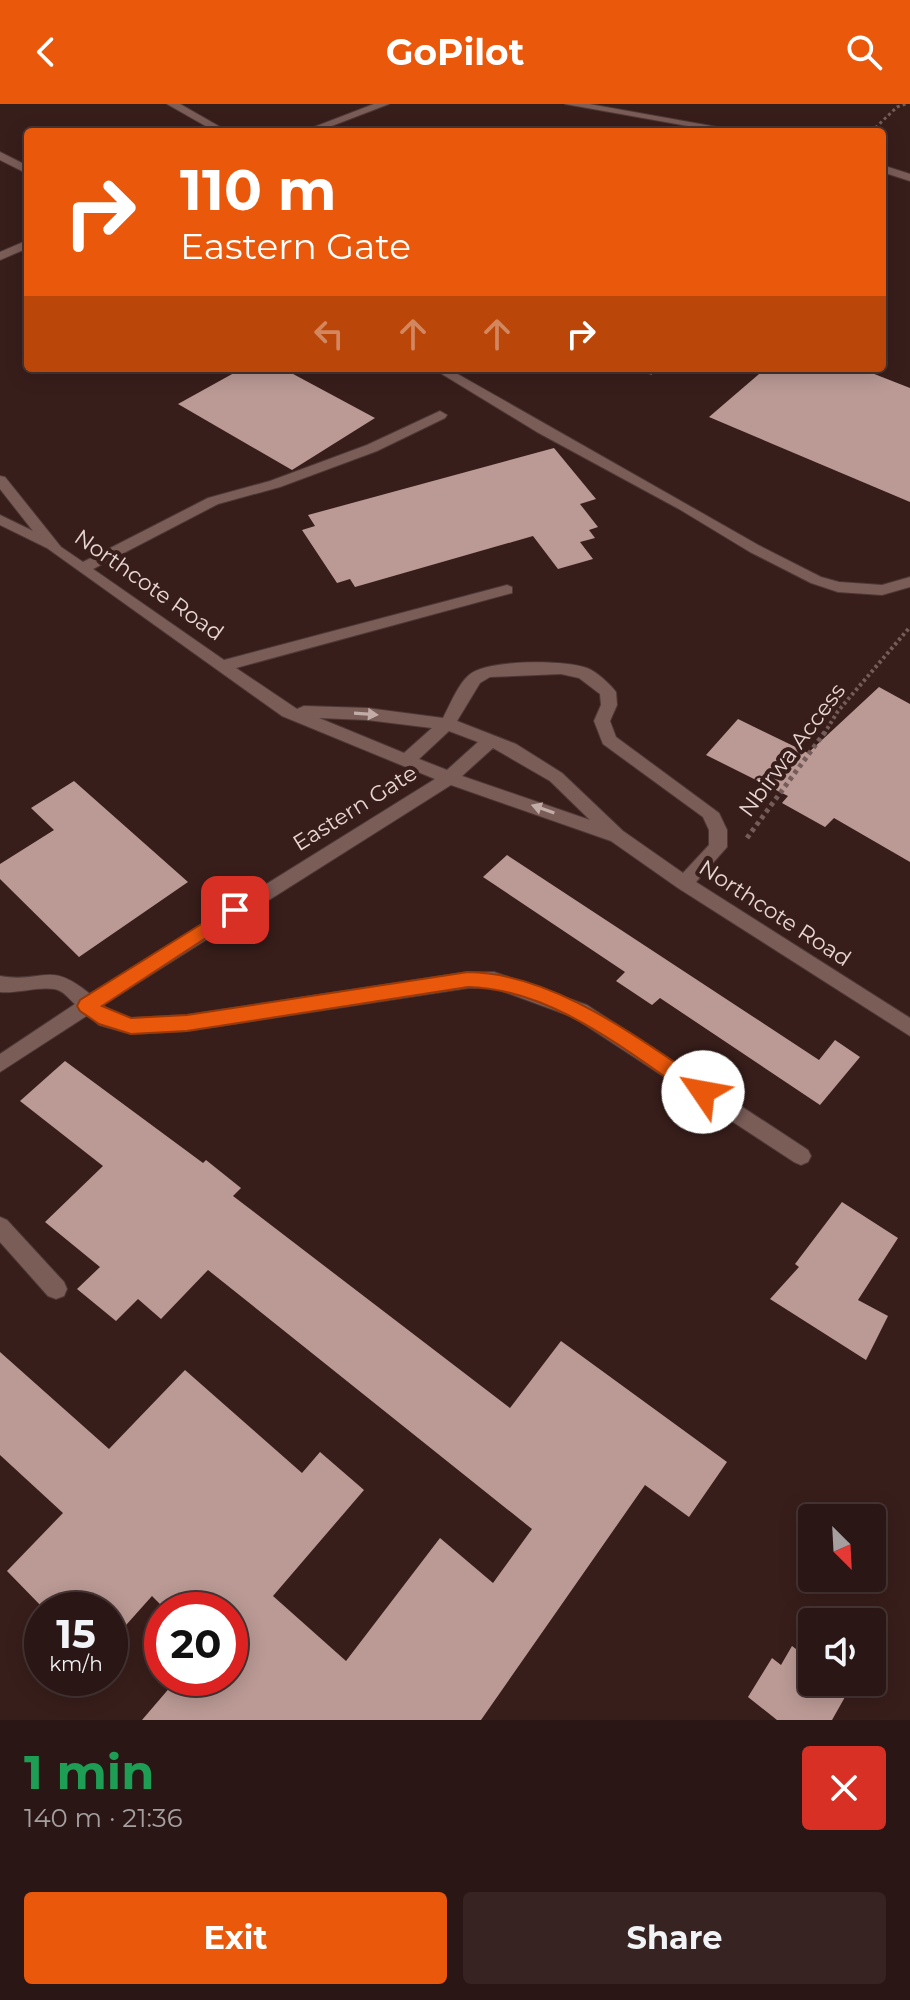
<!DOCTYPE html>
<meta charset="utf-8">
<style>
body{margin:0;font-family:Montserrat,sans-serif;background:#362322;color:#f1f3f6;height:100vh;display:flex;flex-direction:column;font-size:30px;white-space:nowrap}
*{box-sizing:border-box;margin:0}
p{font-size:26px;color:#a59fa0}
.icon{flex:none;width:44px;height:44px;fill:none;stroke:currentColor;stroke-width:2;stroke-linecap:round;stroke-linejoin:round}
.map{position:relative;height:1616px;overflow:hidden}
.side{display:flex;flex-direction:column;background:#2a1614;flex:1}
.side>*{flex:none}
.top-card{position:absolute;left:24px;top:24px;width:862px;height:244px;border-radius:8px;box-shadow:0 4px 20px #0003,0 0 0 2px #463534;background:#ea580c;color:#fff;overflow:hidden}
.needle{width:52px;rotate:156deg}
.controls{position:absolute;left:798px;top:1400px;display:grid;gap:16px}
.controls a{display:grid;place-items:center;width:88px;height:88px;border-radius:8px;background:#2a1614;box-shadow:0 4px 20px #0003,0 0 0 2px #463534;font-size:40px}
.speed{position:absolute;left:24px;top:1488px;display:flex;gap:16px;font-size:40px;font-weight:700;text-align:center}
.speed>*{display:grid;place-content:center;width:104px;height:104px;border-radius:50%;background:#2a1614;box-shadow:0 4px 20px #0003,0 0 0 2px #463534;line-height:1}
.speed small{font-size:20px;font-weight:400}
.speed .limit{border:12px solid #d22;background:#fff;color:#111}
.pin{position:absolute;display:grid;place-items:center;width:68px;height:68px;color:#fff;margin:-34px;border-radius:16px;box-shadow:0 4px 12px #0006}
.me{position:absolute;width:88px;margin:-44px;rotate:303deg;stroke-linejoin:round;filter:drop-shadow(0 0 6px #0008)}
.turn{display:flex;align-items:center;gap:28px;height:168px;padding:0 24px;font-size:36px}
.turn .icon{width:104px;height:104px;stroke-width:2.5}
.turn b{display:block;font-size:56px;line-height:68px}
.lanes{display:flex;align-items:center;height:76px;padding:0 24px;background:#0003;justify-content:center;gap:40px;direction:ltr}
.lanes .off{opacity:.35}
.round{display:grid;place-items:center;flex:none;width:84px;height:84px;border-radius:8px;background:#362322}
.head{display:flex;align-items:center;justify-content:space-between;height:136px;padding:0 24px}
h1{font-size:48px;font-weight:700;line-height:60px;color:#1e9e55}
.button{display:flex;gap:16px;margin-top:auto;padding:16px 24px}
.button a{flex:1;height:92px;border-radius:8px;background:#ea580c;color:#fff;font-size:32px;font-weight:700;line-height:92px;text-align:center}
.button a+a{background:#362322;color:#f1f3f6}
header{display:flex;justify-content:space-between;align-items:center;height:104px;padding:0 24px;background:#ea580c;color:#fff;font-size:36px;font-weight:700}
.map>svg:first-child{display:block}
</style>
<header><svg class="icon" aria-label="back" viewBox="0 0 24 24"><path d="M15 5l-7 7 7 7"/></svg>GoPilot<svg class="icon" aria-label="search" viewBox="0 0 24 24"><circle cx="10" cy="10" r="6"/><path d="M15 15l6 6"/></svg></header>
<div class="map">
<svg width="910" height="1616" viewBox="0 0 910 1616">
<rect width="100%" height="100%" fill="#381e1b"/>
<g fill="#bb9a95">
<polygon points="243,264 282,264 375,314 292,366 178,300"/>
<polygon points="766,264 859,264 910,284 910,398 709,313"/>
<polygon points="554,344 596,395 580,400 598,423 589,426 595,434 580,438 593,455 558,465 533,432 355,483 350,475 337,479 302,426 315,422 308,411"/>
<polygon points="879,583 910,600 910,758 834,714 825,723 782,699 788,692 706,651 738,615 808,649"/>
<polygon points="74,677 188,778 79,853 0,775 0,760 54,726 31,704"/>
<polygon points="507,751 819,956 835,936 860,953 820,1001 660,894 652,901 616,877 625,868 483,773"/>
<polygon points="65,957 203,1059 206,1056 241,1084 233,1092 510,1304 561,1237 727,1358 689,1413 645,1381 481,1616 142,1616 178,1574 230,1574 230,1506 166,1506 152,1492 110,1539 110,1506 45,1506 7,1467 63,1409 0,1351 0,1248 109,1345 185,1266 302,1369 320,1348 364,1386 273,1492 346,1557 440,1434 493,1479 532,1425 208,1166 161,1215 138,1195 116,1217 77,1185 100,1163 45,1118 103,1062 20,997"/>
<polygon points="842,1098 898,1134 858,1196 888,1212 866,1256 770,1195 799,1163 795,1160"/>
<polygon points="792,1542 812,1557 812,1578 826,1578 845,1593 832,1616 777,1616 748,1593 772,1554 781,1561"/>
</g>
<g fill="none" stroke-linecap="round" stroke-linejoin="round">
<g stroke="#4e3937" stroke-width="2">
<g id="lane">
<polygon points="167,0 180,0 229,28 216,28"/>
<polygon points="374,0 389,0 316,28 301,28"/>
<polygon points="565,0 589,0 745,28 721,28"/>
<polygon points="0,48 28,62 28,70 0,56"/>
<polygon points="882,61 910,70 910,77 882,68"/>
<polygon points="28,136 28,144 0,156 0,148"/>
<polygon points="432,264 447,264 760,442 821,473 839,478 882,481 910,473 910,483 882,491 838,488 811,479 750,448 679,405 537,328"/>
<path d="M440,307l7,4 -2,3 -68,33 -97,36 -62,17 -125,65 131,91 283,-75 5,2v6l-276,75 61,41 7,-3 63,2 76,10c7,-13 15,-34 26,-43 18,-16 96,-15 118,-7 10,4 23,16 29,24l1,13 -7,16 6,16 103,76 8,17v17l-31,35 214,136v18l-232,-148 -67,-47 -160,-56 -348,220 9,8 19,5 56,-3 281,-43h26l93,33 221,145 3,6 -3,6 -7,3 -7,-3 -221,-145 -79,-29h-26l-281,43 -56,3 -32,-9 -11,-10 -88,57v-18l75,-50c-5,-4 -10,-11 -15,-13 -13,-7 -43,3 -60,1v-16c43,8 48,-17 90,18l345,-215 -153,-63 -235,-168 -47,-23v-10l33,16 -33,-42v-13l5,1 56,70 22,15 125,-64 62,-17 97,-36zM561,570l18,4 21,16 1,11 -7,16 9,23 100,73 6,13v15l-26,28 -60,-42 -61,-58 -46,-29 -59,-23 23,-38 10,-6zM319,614l48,2 65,8 -28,25zM449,627l29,11 -31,28 -28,-11zM493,644l57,33 40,39 -128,-44z"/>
<polygon points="0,1113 7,1116 64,1178 67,1185 64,1192 56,1195 48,1192 0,1138"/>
</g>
</g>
<g stroke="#735c59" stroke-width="3" stroke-dasharray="3 3" stroke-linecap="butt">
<polyline points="871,28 897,3 906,0"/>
<polyline points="632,264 654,270"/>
</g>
<polyline stroke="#735c59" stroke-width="4" stroke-dasharray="3 3" stroke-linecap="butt" points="824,630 838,607 910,523"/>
<polyline stroke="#735c59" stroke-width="5" stroke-dasharray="4 4" stroke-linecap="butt" points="747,734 825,628"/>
<use href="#lane" fill="#7b5d58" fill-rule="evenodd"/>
</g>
<defs><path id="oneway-solid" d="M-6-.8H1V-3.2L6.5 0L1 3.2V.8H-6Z" transform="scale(2)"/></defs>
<g fill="#c2aca8">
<use href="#oneway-solid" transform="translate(366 610) rotate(4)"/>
<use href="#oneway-solid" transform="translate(543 705) rotate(-161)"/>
</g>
<path fill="#ea580c" stroke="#983908" stroke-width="2" d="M235,799l6,2 3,5 -3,5 -139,91 29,12 56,-3 281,-43c87,1 172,68 242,114l3,6 -3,6 -7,2 -7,-2c-68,-45 -142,-109 -228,-111l-281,44 -56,3 -32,-10 -19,-13 -3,-5 3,-6z"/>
<g text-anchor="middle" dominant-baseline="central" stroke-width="8" stroke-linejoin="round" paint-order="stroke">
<g font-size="22" fill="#e8d6d3" stroke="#381e1b">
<text transform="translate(149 481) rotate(35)">Northcote Road</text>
<text transform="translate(792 646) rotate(-53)">Nbirwa Access</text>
<text transform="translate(355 704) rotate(-32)">Eastern Gate</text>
<text transform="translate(775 809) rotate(33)">Northcote Road</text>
</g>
</g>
</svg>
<div class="controls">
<a><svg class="needle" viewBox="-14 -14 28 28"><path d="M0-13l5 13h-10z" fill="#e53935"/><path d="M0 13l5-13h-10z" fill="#a59fa0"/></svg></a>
<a><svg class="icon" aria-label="sound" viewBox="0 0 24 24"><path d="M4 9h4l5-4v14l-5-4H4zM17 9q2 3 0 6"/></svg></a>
</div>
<div class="speed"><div>15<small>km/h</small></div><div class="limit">20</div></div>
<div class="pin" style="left:235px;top:806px;background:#d93025"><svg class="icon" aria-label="arrive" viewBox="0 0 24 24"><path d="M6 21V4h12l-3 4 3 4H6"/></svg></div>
<svg class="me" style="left:703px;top:988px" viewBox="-20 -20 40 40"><circle r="19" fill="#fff"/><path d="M0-13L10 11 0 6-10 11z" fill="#ea580c"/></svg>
<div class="top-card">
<div class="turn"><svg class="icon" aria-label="right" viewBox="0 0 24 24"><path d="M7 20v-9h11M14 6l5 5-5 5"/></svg><div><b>110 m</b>Eastern Gate</div></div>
<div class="lanes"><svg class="icon off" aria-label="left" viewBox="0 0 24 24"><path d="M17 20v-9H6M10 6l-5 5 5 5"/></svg><svg class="icon off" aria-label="ahead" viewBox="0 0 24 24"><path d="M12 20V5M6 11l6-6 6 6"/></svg><svg class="icon off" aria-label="ahead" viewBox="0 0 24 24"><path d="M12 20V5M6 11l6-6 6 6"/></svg><svg class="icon" aria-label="right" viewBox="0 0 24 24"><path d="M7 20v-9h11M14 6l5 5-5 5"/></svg></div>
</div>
</div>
<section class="side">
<div class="head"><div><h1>1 min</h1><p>140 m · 21:36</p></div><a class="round" style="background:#d93025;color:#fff"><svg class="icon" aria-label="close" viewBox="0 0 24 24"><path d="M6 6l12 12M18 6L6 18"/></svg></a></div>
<div class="button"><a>Exit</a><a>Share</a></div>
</section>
